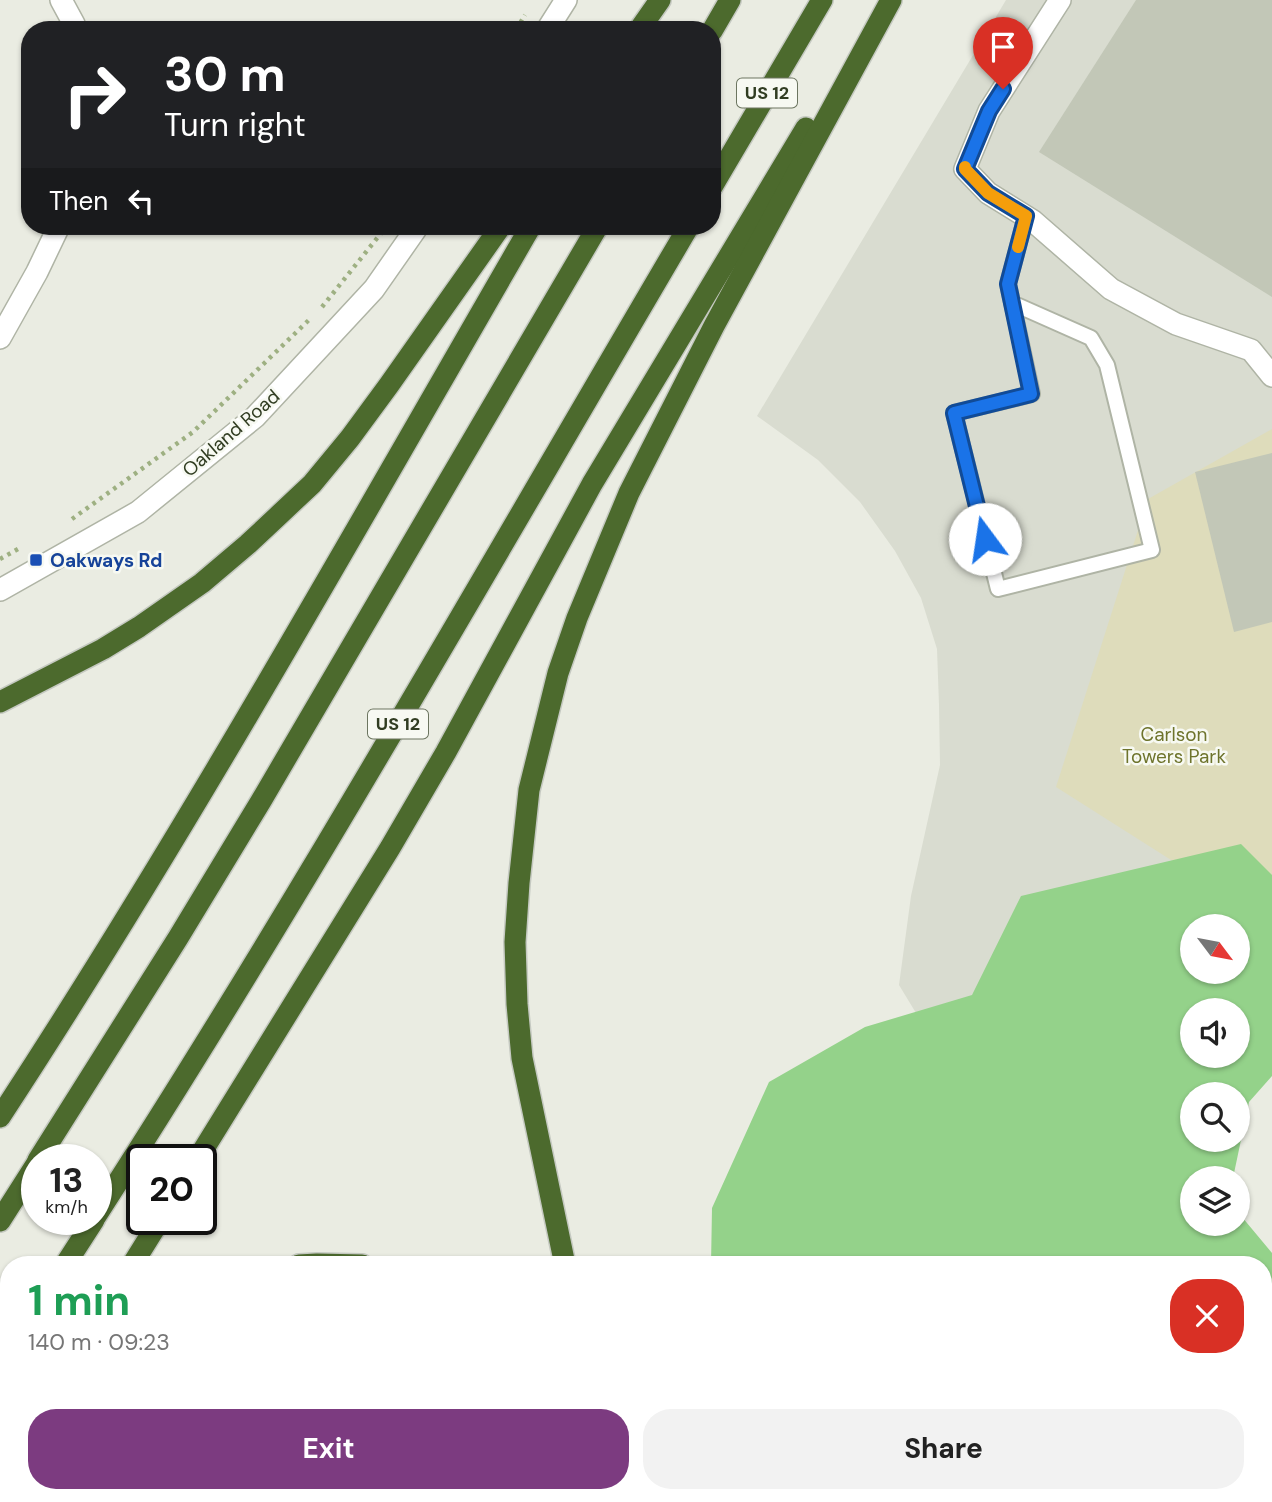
<!DOCTYPE html>
<meta charset="utf-8">
<style>
body{margin:0;font-family:"DM Sans",sans-serif;background:#f2f2f2;color:#222;height:100vh;display:flex;flex-direction:column;font-size:26px;white-space:nowrap}
*{box-sizing:border-box;margin:0}
p{font-size:23px;color:#767676}
.icon{flex:none;width:38px;height:38px;fill:none;stroke:currentColor;stroke-width:2;stroke-linecap:round;stroke-linejoin:round}
.map{position:relative;flex:1;overflow:hidden}
.sheet{position:absolute;left:0px;top:1256px;width:1272px;height:247px;display:flex;flex-direction:column;background:#fff;border-radius:28px 28px 0 0;box-shadow:0 2px 5px #0004}
.sheet>*{flex:none}
.top-card{position:absolute;left:21px;top:21px;width:700px;height:214px;border-radius:28px;box-shadow:0 2px 5px #0004;background:#202124;color:#fff;overflow:hidden}
.needle{width:46px;rotate:122deg}
.fabs{position:absolute;left:1180px;top:914px;display:grid;gap:14px}
.fabs a{display:grid;place-items:center;width:70px;height:70px;border-radius:50%;background:#fff;box-shadow:0 2px 5px #0004;font-size:35px}
.speed{position:absolute;left:21px;top:1144px;display:flex;gap:14px;font-size:35px;font-weight:700;text-align:center}
.speed>*{display:grid;place-content:center;width:91px;height:91px;border-radius:50%;background:#fff;box-shadow:0 2px 5px #0004;line-height:1}
.speed small{font-size:18px;font-weight:400}
.speed .limit{border:4px solid #111;border-radius:10px;background:#fff;color:#111}
.pin{position:absolute;display:grid;place-items:center;width:60px;height:60px;color:#fff;margin:-72px -30px;border-radius:50% 50% 50% 0;rotate:-45deg;box-shadow:0 0 7px #0007}
.pin .icon{rotate:45deg}
.me{position:absolute;width:77px;margin:-38px;rotate:346deg;stroke-linejoin:round;filter:drop-shadow(0 0 5px #0008)}
.turn{display:flex;align-items:center;gap:24px;height:147px;padding:0 28px;font-size:32px}
.turn .icon{width:91px;height:91px;stroke-width:2.5}
.turn b{display:block;font-size:49px;line-height:60px}
.then{display:flex;align-items:center;height:66px;padding:0 28px;background:#0003;gap:14px;font-size:26px}
.round{display:grid;place-items:center;flex:none;width:74px;height:74px;border-radius:28px;background:#f2f2f2}
.headline{display:flex;align-items:center;justify-content:space-between;height:119px;padding:0 28px}
h1{font-size:42px;font-weight:700;line-height:52px;color:#1e9e55}
.button{display:flex;gap:14px;margin-top:auto;padding:14px 28px}
.button a{flex:1;height:80px;border-radius:28px;background:#7c3b80;color:#fff;font-size:28px;font-weight:700;line-height:80px;text-align:center}
.button a+a{background:#f2f2f2;color:#222}
.map>svg:first-child{display:block}
</style>
<div class="map">
<svg width="1272" height="1502" viewBox="0 0 1272 1502">
<rect width="100%" height="100%" fill="#eaece2"/>
<path fill="#d9dcd0" fill-rule="evenodd" d="M1006,0h266v989l-339,52 -34,-56 12,-89 29,-131 -1,-60 -2,-56 -16,-51 -26,-47 -35,-49 -42,-42 -61,-44zM1192,926h45v45h-45z"/>
<polygon fill="#dedcbb" points="1272,429 1272,924 1056,787 1148,499"/>
<g fill="#94d28a" fill-rule="evenodd">
<path d="M1241,844l31,31v201l-23,26 -16,76h-41v45h45v-12l35,42v249h-488l-8,-7 488,-1v-229h-553l1,-57 57,-126 96,-55 107,-32 49,-99zM1192,926h45v45h-45zM1192,1010h45v45h-45zM1192,1094h45v45h-45z"/>
<polygon points="128,1495 475,1494 475,1495 474,1502 132,1502"/>
</g>
<g fill="#c2c7b7">
<polygon points="1136,0 1272,0 1272,297 1039,152"/>
<polygon points="1272,453 1272,622 1234,632 1195,472"/>
</g>
<g fill="none" stroke-linecap="round" stroke-linejoin="round">
<g stroke="#afb4a5" stroke-width="18">
<polyline id="service" points="1012,303 1091,338 1107,365 1152,550 998,589 954,413 1032,394 1008,284 1026,216"/>
</g>
<g stroke="#afb4a5" stroke-width="24">
<g id="minor">
<polyline points="61,0 74,24 75,30"/>
<polyline points="1060,0 989,111 965,169 988,193 1033,221 1111,289 1176,324 1251,350 1272,376"/>
<polyline points="0,338 37,272 59,226"/>
</g>
</g>
<g stroke="#afb4a5" stroke-width="24">
<g id="tertiary">
<polyline points="547,30 566,0"/>
<polyline points="0,590 138,512 255,417 374,289 418,226"/>
</g>
</g>
<g stroke="#c5c9c1" stroke-width="24">
<g id="motorway">
<polyline points="639,30 660,0"/>
<polyline points="712,31 730,0"/>
<polyline points="712,187 822,0"/>
<polyline points="0,702 103,649 139,627 202,583 248,544 279,515 312,484 350,438 389,385 501,226"/>
<path d="M0,1117c189,-289 358,-592 531,-891"/>
<polyline points="38,1160 178,938 261,801 598,226"/>
<polyline points="197,1160 390,848 446,752 592,484 806,128"/>
<path d="M96,1216c209,-324 398,-659 593,-990"/>
<polyline points="0,1221 37,1163"/>
<polyline points="65,1265 94,1220"/>
<polyline points="132,1265 160,1220"/>
<polyline points="299,1265 317,1264 362,1265"/>
<polyline points="565,1265 522,1058 517,1004 515,942 519,883 529,790 558,673 577,618 629,493 714,326 891,0"/>
<polyline points="0,1365 9,1352"/>
<polyline points="0,1480 9,1466"/>
<polyline points="638,1494 640,1502"/>
<polyline points="553,1502 554,1494"/>
</g>
</g>
<g stroke="#9eb082" stroke-width="4.5" stroke-dasharray="3.5 5" stroke-linecap="butt">
<polyline points="516,30 525,15"/>
<polyline points="322,307 382,232"/>
<polyline points="72,519 193,432 311,318"/>
<polyline points="0,559 18,549"/>
</g>
<use href="#service" stroke="#fff" stroke-width="14"/>
<use href="#minor" stroke="#fff" stroke-width="21"/>
<use href="#tertiary" stroke="#fff" stroke-width="21"/>
<use href="#motorway" stroke="#4c6a2d" stroke-width="21"/>
</g>
<g fill="none" stroke-linecap="round" stroke-linejoin="round">
<g stroke="#114b97" stroke-width="18">
<polyline id="route" points="985,539 954,413 1031,394 1008,284 1026,216 988,193 965,169 989,111 1003,89"/>
</g>
<use href="#route" stroke="#1a73e8" stroke-width="12"/>
<polyline stroke="#f59e0b" stroke-width="12" points="965,167 965,169 988,193 1026,216 1018,247"/>
</g>
<rect fill="#1a4fb4" stroke="#f7f9f2" stroke-width="2.5" x="29" y="553" width="14" height="14" rx="3.5"/>
<g text-anchor="middle" dominant-baseline="central" stroke-width="5" stroke-linejoin="round" paint-order="stroke">
<g fill="#f7f9f2" stroke="#6c7560" stroke-width="2">
<rect x="737" y="78.5" width="60" height="29" rx="5"/>
<rect x="368" y="709.5" width="60" height="29" rx="5"/>
</g>
<g font-size="18" font-weight="bold" fill="#313d22">
<text x="767" y="93">US 12</text>
<text x="398" y="724">US 12</text>
</g>
<g font-size="19" fill="#313d22" stroke="#f7f9f2">
<text transform="translate(231 433) rotate(-41)">Oakland Road</text>
</g>
<g font-size="19" font-weight="bold" fill="#164399" stroke="#f7f9f2" text-anchor="start">
<text x="50" y="560">Oakways Rd</text>
</g>
<g font-size="19" fill="#6e742c" stroke="#f7f9f2">
<text x="1174" y="734">Carlson<tspan x="1174" dy="22">Towers Park</tspan></text>
</g>
</g>
</svg>
<div class="fabs">
<a><svg class="needle" viewBox="-14 -14 28 28"><path d="M0-13l5 13h-10z" fill="#e53935"/><path d="M0 13l5-13h-10z" fill="#767676"/></svg></a>
<a><svg class="icon" aria-label="sound" viewBox="0 0 24 24"><path d="M4 9h4l5-4v14l-5-4H4zM17 9q2 3 0 6"/></svg></a>
<a><svg class="icon" aria-label="search" viewBox="0 0 24 24"><circle cx="10" cy="10" r="6"/><path d="M15 15l6 6"/></svg></a>
<a><svg class="icon" aria-label="layers" viewBox="0 0 24 24"><path d="M12 4l9 5-9 5-9-5zM3 14l9 5 9-5"/></svg></a>
</div>
<div class="speed"><div>13<small>km/h</small></div><div class="limit">20</div></div>
<div class="pin" style="left:1003px;top:89px;background:#d93025"><svg class="icon" aria-label="arrive" viewBox="0 0 24 24"><path d="M6 21V4h12l-3 4 3 4H6"/></svg></div>
<svg class="me" style="left:985px;top:539px" viewBox="-20 -20 40 40"><circle r="19" fill="#fff"/><path d="M0-13L10 11 0 6-10 11z" fill="#1a73e8"/></svg>
<div class="top-card">
<div class="turn"><svg class="icon" aria-label="right" viewBox="0 0 24 24"><path d="M7 20v-9h11M14 6l5 5-5 5"/></svg><div><b>30 m</b>Turn right</div></div>
<div class="then">Then<svg class="icon" aria-label="left" viewBox="0 0 24 24"><path d="M17 20v-9H6M10 6l-5 5 5 5"/></svg></div>
</div>
<section class="sheet">
<div class="headline"><div><h1>1 min</h1><p>140 m · 09:23</p></div><a class="round" style="background:#d93025;color:#fff"><svg class="icon" aria-label="close" viewBox="0 0 24 24"><path d="M6 6l12 12M18 6L6 18"/></svg></a></div>
<div class="button"><a>Exit</a><a>Share</a></div>
</section>
</div>
